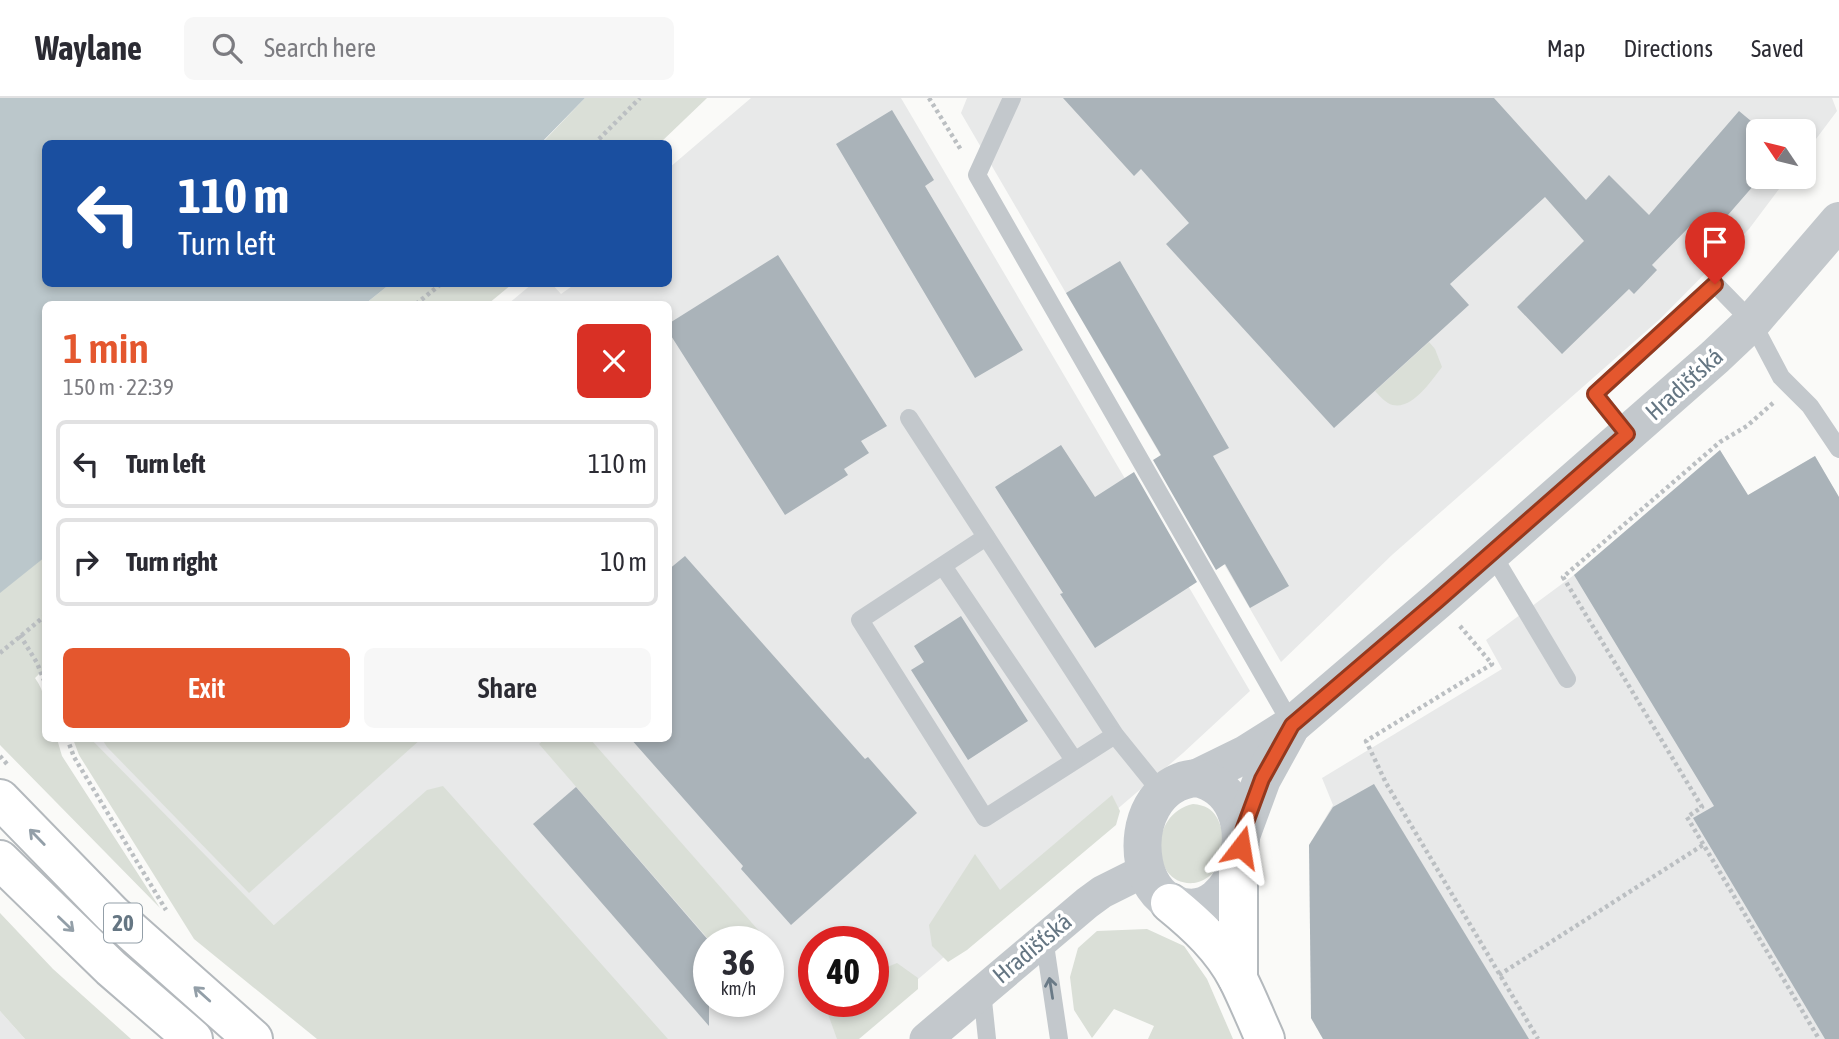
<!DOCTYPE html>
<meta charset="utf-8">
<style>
body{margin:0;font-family:"Asap Condensed",sans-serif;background:#f7f7f7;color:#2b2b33;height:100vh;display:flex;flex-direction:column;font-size:26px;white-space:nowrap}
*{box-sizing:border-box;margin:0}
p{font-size:23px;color:#7c7c81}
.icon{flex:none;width:38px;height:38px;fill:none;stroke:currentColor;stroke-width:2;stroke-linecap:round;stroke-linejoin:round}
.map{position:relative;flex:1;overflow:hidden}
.drawer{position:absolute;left:42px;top:203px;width:630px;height:441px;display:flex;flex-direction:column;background:#fff;border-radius:10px;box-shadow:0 4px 10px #0003}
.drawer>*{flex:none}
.hud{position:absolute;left:42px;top:42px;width:630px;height:147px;border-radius:10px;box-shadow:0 4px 10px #0003;background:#1a4fa0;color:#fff;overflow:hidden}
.needle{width:46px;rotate:305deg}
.controls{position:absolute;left:1746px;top:21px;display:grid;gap:14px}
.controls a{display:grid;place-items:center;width:70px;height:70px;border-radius:10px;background:#fff;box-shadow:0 4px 10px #0003;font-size:35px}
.speed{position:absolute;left:693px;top:828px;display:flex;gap:14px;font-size:35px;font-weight:700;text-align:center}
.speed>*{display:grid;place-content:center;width:91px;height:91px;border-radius:50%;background:#fff;box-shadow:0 4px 10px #0003;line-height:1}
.speed small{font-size:18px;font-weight:400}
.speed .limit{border:10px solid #d22;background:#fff;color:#111}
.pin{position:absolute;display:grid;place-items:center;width:60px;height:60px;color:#fff;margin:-72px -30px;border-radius:50% 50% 50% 0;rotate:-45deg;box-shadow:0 0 7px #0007}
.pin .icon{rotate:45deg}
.me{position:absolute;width:77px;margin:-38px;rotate:14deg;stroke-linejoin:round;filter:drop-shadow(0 0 5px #0008)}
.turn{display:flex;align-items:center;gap:24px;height:147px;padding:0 21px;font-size:32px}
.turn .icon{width:91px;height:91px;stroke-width:2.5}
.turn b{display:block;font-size:49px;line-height:60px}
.round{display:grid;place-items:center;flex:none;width:74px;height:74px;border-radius:10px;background:#f7f7f7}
.headline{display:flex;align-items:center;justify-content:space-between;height:119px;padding:0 21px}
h1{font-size:42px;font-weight:600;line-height:52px;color:#e4572e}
.primary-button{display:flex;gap:14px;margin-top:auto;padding:14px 21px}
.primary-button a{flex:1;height:80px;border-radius:10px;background:#e4572e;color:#fff;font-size:28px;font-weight:600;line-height:80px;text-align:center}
.primary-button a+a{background:#f7f7f7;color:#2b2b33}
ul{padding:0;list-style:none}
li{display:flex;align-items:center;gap:21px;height:88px;margin:0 14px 10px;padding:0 7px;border:4px solid #e1e1e2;border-radius:10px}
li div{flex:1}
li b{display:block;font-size:26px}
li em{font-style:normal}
header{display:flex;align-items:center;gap:42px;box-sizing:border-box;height:98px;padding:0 35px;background:#fff;border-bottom:2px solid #e1e1e2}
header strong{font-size:33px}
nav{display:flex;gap:38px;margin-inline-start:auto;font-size:24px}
.search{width:490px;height:63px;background:#f7f7f7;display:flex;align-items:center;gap:18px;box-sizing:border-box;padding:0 24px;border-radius:10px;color:#7c7c81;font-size:26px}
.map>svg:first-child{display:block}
</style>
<header>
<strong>Waylane</strong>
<div class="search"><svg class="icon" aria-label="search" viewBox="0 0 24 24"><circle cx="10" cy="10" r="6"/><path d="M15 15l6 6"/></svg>Search here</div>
<nav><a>Map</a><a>Directions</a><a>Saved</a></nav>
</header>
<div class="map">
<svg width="1839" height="941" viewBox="0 0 1839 941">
<rect width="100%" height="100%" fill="#fafaf8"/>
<g fill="#e8e9e9" fill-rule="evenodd">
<path d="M751,0h150l349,593 -67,62 -335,286h-459l-275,-273 -23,-27 577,-1v-434h-160l24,-20h20l9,10 14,-10h93l1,-116zM709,844h59v59h-59zM814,844h59v59h-59z"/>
<polygon points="967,0 1832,0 1837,13 1804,57 1804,33 1759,33 1759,79 1788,79 1749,131 1660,221 1392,457 1281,564 961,15"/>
<polygon points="1720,352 1748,399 1815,358 1839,400 1839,941 1323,941 1311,920 1311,744 1333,707 1322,680 1502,571 1486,542 1574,477"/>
<polygon points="0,913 25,941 0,941"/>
</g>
<g fill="#dadfd7">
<polygon points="585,0 707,0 660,45 541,46"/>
<polygon points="390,186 512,186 488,206 365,206"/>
<path d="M1429,244l6,7 7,18c-11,14 -33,48 -54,36 -5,-3 -9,-8 -13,-12z"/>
<path d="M45,458v112l-10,10c14,19 10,38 11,60l11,1 5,17 98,152 -160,-163v-153z"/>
<polygon points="73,641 91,641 274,827 427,692 443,688 668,941 317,941 194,841 79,657"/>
<polygon points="102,641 421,641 249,795 107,649"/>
<polygon points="545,641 590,641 759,833 761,843 710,843 539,646"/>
<polygon points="1112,697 1120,713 1116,727 967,852 948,864 932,848 929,827 975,756 1000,792"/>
<path d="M1193,706c25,2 26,18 33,39 -4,9 -7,22 -13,30 -5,5 -12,9 -19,10 -43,4 -47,-69 -1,-79z"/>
<polygon points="0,815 53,871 131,941 25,941 0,913"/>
<polygon points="1147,831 1184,848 1207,881 1233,941 1148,941 1154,928 1114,911 1092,940 1074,912 1070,879 1078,850 1097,833"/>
<polygon points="897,865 918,880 918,891 859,941 837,941 828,916 842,903 873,903 873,875"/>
</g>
<polygon fill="#bbc7cb" points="0,0 585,0 541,45 46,46 46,186 390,186 365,206 46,206 45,459 0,495"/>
<g fill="#aab3b9">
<polygon points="1063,0 1494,0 1586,102 1609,77 1649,117 1739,13 1763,33 1759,33 1759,79 1761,79 1707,141 1691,127 1652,167 1657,172 1634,196 1629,191 1562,256 1517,209 1584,143 1545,99 1450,186 1469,207 1334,330 1166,146 1189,125 1141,71 1134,78"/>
<polygon points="892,12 934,82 925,88 1023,252 975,280 836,46"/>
<polygon points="778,157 887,328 861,343 869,355 844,371 848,377 785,417 668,233 668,226"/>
<polygon points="1120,163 1229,350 1213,358 1289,488 1250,510 1225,466 1216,472 1153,362 1161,357 1066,195"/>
<polygon points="1061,347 1095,399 1134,374 1197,484 1095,550 1060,496 1063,495 995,389"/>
<polygon points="1720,352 1748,397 1815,358 1839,399 1839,941 1825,941 1693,720 1714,708 1574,477"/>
<polygon points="685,458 865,661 868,659 917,715 791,827 741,771 743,768 630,640 668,640 668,472"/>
<polygon points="961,518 1028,623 968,662 911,572 924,564 914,548"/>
<polygon points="1374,686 1529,941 1323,941 1311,920 1309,747 1333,709"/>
<polygon points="576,689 709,843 709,928 533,726"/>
</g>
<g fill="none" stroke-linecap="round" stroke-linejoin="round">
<g stroke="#b4b9bd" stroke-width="42">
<g id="trunk">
<polyline points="0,701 112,816 253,941"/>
<polyline points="0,762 111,870 193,941"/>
<path d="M1170,805c27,22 52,45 68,76 10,20 18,40 27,60"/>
<polyline points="1238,881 1238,763"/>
</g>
</g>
<g stroke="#bbbfc2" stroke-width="4.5" stroke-dasharray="3.5 3.5" stroke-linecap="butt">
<polyline points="929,0 961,52"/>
<polyline points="594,46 640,0"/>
<polyline points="416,206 441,186"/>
<polyline points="1773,305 1747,328 1720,344 1563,479 1702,709 1687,719 1819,941"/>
<polyline points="1460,528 1492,566 1366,643 1386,685 1538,941"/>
<polyline points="20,537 37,565 46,587"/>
<polyline points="0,555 46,517"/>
<polyline points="67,640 74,659 166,812"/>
<polyline points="0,658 7,666"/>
<polyline points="1499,877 1703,747"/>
</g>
<g stroke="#c3c8cc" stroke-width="18">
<polyline points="1012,0 977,77 1292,627"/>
<polyline points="909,320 1115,637 1162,695"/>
<polyline points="1627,336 1595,296 1715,186 1752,224 1781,279 1810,308 1839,351"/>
<polyline points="986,439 860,522 985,720 1115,637"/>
<polyline points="1491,454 1567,581"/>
<polyline points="943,468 1074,662"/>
<polyline points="1044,840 1059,941"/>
<polyline points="982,893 987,941"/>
</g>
<polyline stroke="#c3c8cc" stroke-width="33" points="926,941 1087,805 1102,794 1146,772"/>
<g stroke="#c3c8cc" stroke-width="38">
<polyline points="1197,680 1246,656 1292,627 1437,503 1715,259 1752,224 1839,123"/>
<path d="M1197,680c76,17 43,154 -23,126 -17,-7 -27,-25 -30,-42 -7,-38 11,-81 53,-84z"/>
<polyline points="1241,738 1262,681 1289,632"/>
</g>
<use href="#trunk" stroke="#fff" stroke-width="38"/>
</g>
<defs><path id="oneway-shaft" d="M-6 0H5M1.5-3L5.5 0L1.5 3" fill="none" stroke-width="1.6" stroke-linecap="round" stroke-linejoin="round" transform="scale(1.75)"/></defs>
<g stroke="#939fa8">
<use href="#oneway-shaft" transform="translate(37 739) rotate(-134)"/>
<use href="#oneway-shaft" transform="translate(66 826) rotate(44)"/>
<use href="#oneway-shaft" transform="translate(202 896) rotate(-138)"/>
</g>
<use stroke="#6a7a87" href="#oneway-shaft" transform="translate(1051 890) rotate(-99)"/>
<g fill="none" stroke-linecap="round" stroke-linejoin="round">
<g stroke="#94391e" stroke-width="18">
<polyline id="route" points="1241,749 1241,738 1262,681 1292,627 1437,503 1627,336 1595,296 1715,186"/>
</g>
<use href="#route" stroke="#e4572e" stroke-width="12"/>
</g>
<g text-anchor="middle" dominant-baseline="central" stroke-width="7" stroke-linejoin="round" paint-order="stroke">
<rect fill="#fff" stroke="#939fa8" stroke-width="2" x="104" y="805.5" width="38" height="39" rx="5"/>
<g font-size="23" font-weight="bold" fill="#657683">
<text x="123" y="825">20</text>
</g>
<g font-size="24" fill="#657683" stroke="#fff">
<text transform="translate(1684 286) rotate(-42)">Hradišťská</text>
<text transform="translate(1032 850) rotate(-40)">Hradišťská</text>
</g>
</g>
</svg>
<div class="controls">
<a><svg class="needle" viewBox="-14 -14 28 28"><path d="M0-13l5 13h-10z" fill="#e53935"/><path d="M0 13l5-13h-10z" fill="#7c7c81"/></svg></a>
</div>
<div class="speed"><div>36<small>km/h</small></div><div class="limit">40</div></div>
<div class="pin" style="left:1715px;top:186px;background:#d93025"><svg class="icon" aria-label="arrive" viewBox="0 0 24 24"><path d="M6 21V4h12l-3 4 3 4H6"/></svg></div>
<svg class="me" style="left:1241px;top:749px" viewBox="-20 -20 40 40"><path d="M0-17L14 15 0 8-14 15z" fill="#e4572e" stroke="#fff" stroke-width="4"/></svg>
<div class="hud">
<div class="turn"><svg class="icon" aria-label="left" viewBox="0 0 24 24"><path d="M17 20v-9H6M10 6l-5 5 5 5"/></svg><div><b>110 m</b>Turn left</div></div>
</div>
<section class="drawer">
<div class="headline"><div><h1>1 min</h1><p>150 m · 22:39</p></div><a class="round" style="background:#d93025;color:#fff"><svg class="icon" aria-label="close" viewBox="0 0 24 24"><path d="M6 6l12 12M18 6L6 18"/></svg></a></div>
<ul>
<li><svg class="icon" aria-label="left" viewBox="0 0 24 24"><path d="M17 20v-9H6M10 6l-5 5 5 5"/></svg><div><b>Turn left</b></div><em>110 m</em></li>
<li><svg class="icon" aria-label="right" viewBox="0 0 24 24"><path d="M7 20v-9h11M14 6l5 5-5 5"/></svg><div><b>Turn right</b></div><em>10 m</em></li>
</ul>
<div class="primary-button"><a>Exit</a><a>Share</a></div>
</section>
</div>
